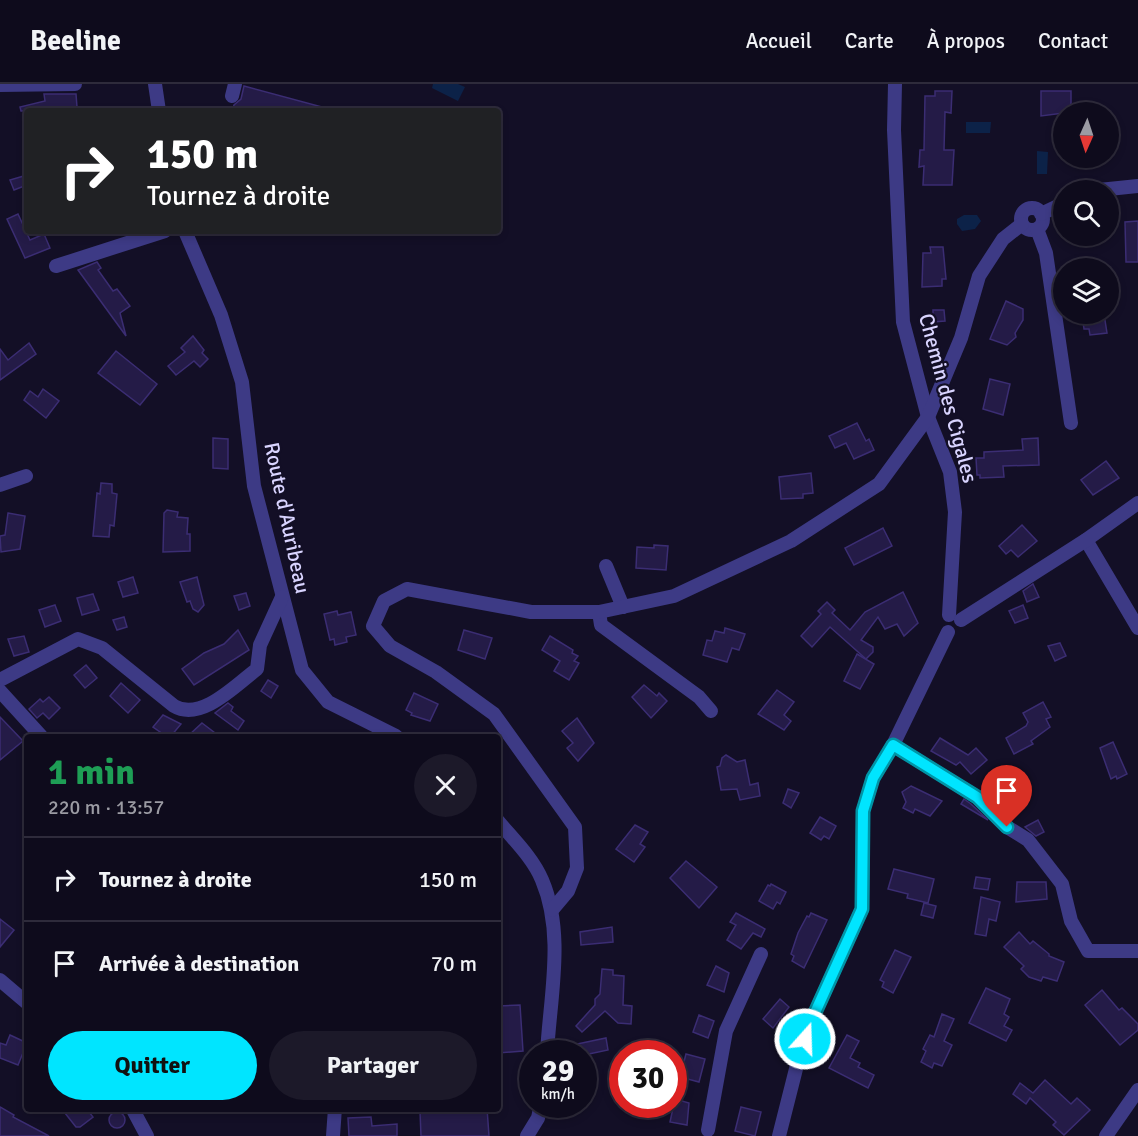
<!DOCTYPE html>
<html lang="fr">
<meta charset="utf-8">
<style>
body{margin:0;font-family:Signika,sans-serif;background:#1c1929;color:#f1f3f6;height:100vh;display:flex;flex-direction:column;font-size:22px;white-space:nowrap}
*{box-sizing:border-box;margin:0}
p{font-size:20px;color:#9b9ba3}
.icon{flex:none;width:33px;height:33px;fill:none;stroke:currentColor;stroke-width:2;stroke-linecap:round;stroke-linejoin:round}
.map{position:relative;flex:1;overflow:hidden}
.sheet{position:absolute;left:24px;top:650px;width:477px;height:378px;display:flex;flex-direction:column;background:#0e0b1c;border-radius:6px;box-shadow:0 3px 9px #0003,0 0 0 2px #2e2b3b}
.sheet>*{flex:none}
.top-card{position:absolute;left:24px;top:24px;width:477px;height:126px;border-radius:6px;box-shadow:0 3px 9px #0003,0 0 0 2px #2e2b3b;background:#202124;color:#fff;overflow:hidden}
.needle{width:39px;rotate:183deg}
.controls{position:absolute;left:1053px;top:18px;display:grid;gap:12px}
.controls a{display:grid;place-items:center;width:66px;height:66px;border-radius:50%;background:#0e0b1c;box-shadow:0 3px 9px #0003,0 0 0 2px #2e2b3b;font-size:30px}
.speed{position:absolute;left:519px;top:956px;display:flex;gap:12px;font-size:30px;font-weight:700;text-align:center}
.speed>*{display:grid;place-content:center;width:78px;height:78px;border-radius:50%;background:#0e0b1c;box-shadow:0 3px 9px #0003,0 0 0 2px #2e2b3b;line-height:1}
.speed small{font-size:15px;font-weight:400}
.speed .limit{border:9px solid #d22;background:#fff;color:#111}
.pin{position:absolute;display:grid;place-items:center;width:51px;height:51px;color:#fff;margin:-62px -26px;border-radius:50% 50% 50% 0;rotate:-45deg;box-shadow:0 0 6px #0007}
.pin .icon{rotate:45deg}
.me{position:absolute;width:66px;margin:-33px;rotate:20deg;stroke-linejoin:round;filter:drop-shadow(0 0 4px #0008)}
.turn{display:flex;align-items:center;gap:21px;height:126px;padding:0 24px;font-size:27px}
.turn .icon{width:78px;height:78px;stroke-width:2.5}
.turn b{display:block;font-size:42px;line-height:51px}
.round{display:grid;place-items:center;flex:none;width:63px;height:63px;border-radius:32px;background:#1c1929}
.head{display:flex;align-items:center;justify-content:space-between;height:102px;padding:0 24px}
h1{font-size:36px;font-weight:700;line-height:45px;color:#1e9e55}
.cta{display:flex;gap:12px;margin-top:auto;padding:12px 24px}
.cta a{flex:1;height:69px;border-radius:36px;background:#00e5ff;color:#111;font-size:24px;font-weight:700;line-height:69px;text-align:center}
.cta a+a{background:#1c1929;color:#f1f3f6}
ul{padding:0;list-style:none}
li{display:flex;align-items:center;gap:18px;height:84px;padding:0 24px;border-top:2px solid #2e2b3b}
li div{flex:1}
li b{display:block;font-size:22px}
li em{font-style:normal}
header{display:flex;align-items:center;gap:36px;box-sizing:border-box;height:84px;padding:0 30px;background:#0e0b1c;border-bottom:2px solid #2e2b3b}
header strong{font-size:28px}
nav{display:flex;gap:33px;margin-inline-start:auto;font-size:21px}
.map>svg:first-child{display:block}
</style>
<header>
<strong>Beeline</strong>
<nav><a>Accueil</a><a>Carte</a><a>À propos</a><a>Contact</a></nav>
</header>
<div class="map">
<svg width="1138" height="1052" viewBox="0 0 1138 1052">
<rect width="100%" height="100%" fill="#130f26"/>
<g fill="#0c2248">
<polygon points="433,0 458,0 465,3 458,17 432,4"/>
<polygon points="966,38 991,38 990,49 966,49"/>
<polygon points="1037,67 1048,68 1047,90 1037,90"/>
<polygon points="964,131 977,131 981,137 975,145 962,147 957,140 957,135"/>
</g>
<g fill="#241b47" stroke="#3b2d73" stroke-width="1.5">
<polygon points="244,2 322,23 321,27 232,27 234,21 241,15"/>
<polygon points="935,7 952,7 951,29 945,28 944,66 954,66 952,101 923,101 924,82 919,83 920,66 924,66 925,12 935,12"/>
<polygon points="1041,7 1071,7 1071,28 1041,32"/>
<polygon points="44,10 76,10 77,23 55,23 55,27 21,27 20,23 45,17"/>
<polygon points="27,91 27,101 14,106 10,96"/>
<polygon points="18,130 30,156 44,150 50,164 25,174 7,135"/>
<polygon points="1138,137 1138,178 1126,178 1125,138"/>
<polygon points="930,163 943,163 946,195 942,195 942,202 922,203 923,169 931,169"/>
<polygon points="97,178 101,184 98,186 113,207 117,205 130,222 120,229 126,252 78,186"/>
<polygon points="1006,217 1023,225 1023,236 1015,249 1016,253 1007,261 990,255"/>
<polygon points="933,226 944,226 945,237 933,238"/>
<polygon points="1082,230 1104,230 1107,249 1090,251 1089,245 1084,245"/>
<polygon points="193,252 204,266 202,269 208,275 200,283 194,277 176,291 168,282 185,268 181,264"/>
<polygon points="29,259 36,270 0,296 0,265 8,276"/>
<polygon points="116,267 157,300 140,321 98,289"/>
<polygon points="990,295 1010,300 1003,331 983,325"/>
<polygon points="43,305 59,317 46,334 24,316 30,307 38,313"/>
<polygon points="857,339 866,357 869,355 874,366 854,375 846,359 835,364 829,352"/>
<polygon points="213,354 228,355 228,385 213,384"/>
<polygon points="1038,354 1039,381 1003,382 1004,393 980,394 980,391 977,391 976,374 984,374 984,368 1023,366 1022,355"/>
<polygon points="1106,377 1119,394 1093,411 1081,396"/>
<polygon points="811,389 813,409 803,410 803,414 781,415 779,393"/>
<polygon points="101,399 112,400 112,409 117,410 114,442 110,441 109,453 93,452 97,409 100,410"/>
<polygon points="167,426 178,428 177,433 188,434 187,450 190,450 190,467 163,468 164,429"/>
<polygon points="8,429 25,432 20,465 1,468 0,452 5,451"/>
<polygon points="1022,441 1037,457 1018,473 1011,466 1006,470 999,462"/>
<polygon points="883,444 892,462 854,481 845,464"/>
<polygon points="654,461 668,462 666,486 636,484 637,463 654,464"/>
<polygon points="133,493 138,509 123,513 118,498"/>
<polygon points="197,493 204,521 198,528 193,525 190,517 187,518 180,498"/>
<polygon points="1033,500 1039,513 1027,518 1023,507"/>
<polygon points="903,508 918,539 904,552 897,540 885,545 878,533 861,556 873,563 873,568 866,575 830,543 812,563 801,552 821,530 818,527 827,518 835,526 832,529 850,546 865,528"/>
<polygon points="246,509 250,522 239,526 234,512"/>
<polygon points="93,510 99,526 82,531 77,514"/>
<polygon points="55,521 61,537 45,543 39,526"/>
<polygon points="1023,521 1028,534 1015,539 1009,527"/>
<polygon points="337,527 338,531 351,528 356,551 346,553 347,558 335,561 334,555 330,556 324,530"/>
<polygon points="124,533 127,543 117,546 113,536"/>
<polygon points="725,544 745,550 739,566 732,564 727,578 703,571 707,556 712,557 715,547 724,549"/>
<polygon points="238,546 249,566 194,601 182,585 204,569 224,560"/>
<polygon points="464,546 492,554 485,575 458,566"/>
<polygon points="24,552 29,568 14,572 8,555"/>
<polygon points="550,552 573,566 572,569 578,572 574,577 579,579 569,596 554,587 560,577 542,566"/>
<polygon points="1060,559 1066,572 1055,577 1048,562"/>
<polygon points="857,570 874,580 860,605 844,597"/>
<polygon points="86,581 97,594 85,604 74,591"/>
<polygon points="268,596 278,602 271,614 261,607"/>
<polygon points="121,599 140,616 128,629 110,612"/>
<polygon points="644,601 657,612 659,609 667,617 651,634 632,613"/>
<polygon points="777,606 794,618 784,631 791,637 784,646 758,630"/>
<polygon points="414,609 438,620 430,637 411,631 412,629 406,626"/>
<polygon points="49,613 60,624 49,635 43,629 37,634 29,625 40,615 43,618"/>
<polygon points="1043,618 1051,633 1046,635 1050,643 1031,657 1033,660 1014,670 1006,654 1026,642 1028,638 1023,629"/>
<polygon points="228,619 233,623 231,627 244,637 238,646 215,629"/>
<polygon points="163,631 181,640 171,652 166,652 153,643"/>
<polygon points="0,633 23,657 0,676"/>
<polygon points="577,634 594,659 578,677 567,664 573,659 562,647"/>
<polygon points="202,639 219,652 188,652"/>
<polygon points="940,654 968,671 976,664 987,676 971,690 960,678 956,681 931,667"/>
<polygon points="1113,658 1127,690 1117,695 1116,692 1111,695 1100,664"/>
<polygon points="726,671 737,678 745,676 750,701 758,699 760,712 740,716 737,705 721,706 717,683 720,682 722,674"/>
<polygon points="911,702 942,717 930,732 915,725 913,729 903,724 906,718 902,708"/>
<polygon points="788,705 799,709 791,724 783,719"/>
<polygon points="964,715 971,720 988,736 961,720"/>
<polygon points="820,733 836,742 829,755 824,752 821,756 810,749"/>
<polygon points="1038,736 1044,748 1036,752 1025,743"/>
<polygon points="635,741 648,748 640,760 645,763 634,778 616,765"/>
<polygon points="686,777 717,803 699,824 670,794"/>
<polygon points="894,785 934,795 928,819 907,814 908,810 888,805"/>
<polygon points="976,793 990,795 988,806 974,804"/>
<polygon points="1017,798 1046,798 1047,815 1016,818"/>
<polygon points="771,800 786,808 780,820 777,818 773,825 759,817 768,801 770,802"/>
<polygon points="981,813 1000,818 996,837 989,835 986,852 975,850"/>
<polygon points="924,819 936,822 933,834 921,831"/>
<polygon points="736,829 765,845 761,853 753,849 741,865 727,856 736,841 730,838"/>
<polygon points="811,829 827,836 804,884 792,877 794,872 791,870 798,849 807,832 809,833"/>
<polygon points="0,835 14,846 0,863"/>
<polygon points="612,843 613,858 581,861 580,848"/>
<polygon points="1019,848 1030,860 1033,857 1049,870 1049,872 1064,878 1057,897 1043,893 1041,897 1029,893 1021,885 1024,882 1004,863"/>
<polygon points="895,866 911,873 893,909 882,903 884,898 880,896"/>
<polygon points="716,882 729,889 724,908 707,901"/>
<polygon points="602,885 613,886 613,891 624,892 623,921 632,922 631,940 618,939 605,927 582,948 576,942 595,921 595,915 600,910"/>
<polygon points="986,904 1010,915 1004,930 1009,933 1004,942 1012,946 1006,957 969,939"/>
<polygon points="1102,906 1119,926 1122,924 1138,940 1138,946 1120,961 1085,921"/>
<polygon points="780,915 789,923 773,944 763,935"/>
<polygon points="520,921 523,967 498,969 498,922"/>
<polygon points="942,930 954,935 944,957 952,961 942,982 934,979 932,984 921,978 926,967 923,965 930,951 934,953"/>
<polygon points="699,931 714,937 708,954 693,948"/>
<polygon points="10,951 27,959 18,981 0,974 0,959 6,961"/>
<polygon points="847,951 859,957 850,974 860,979 858,983 874,991 868,1004 829,984"/>
<polygon points="606,954 608,966 584,971 584,969 559,969 558,964"/>
<polygon points="686,970 705,975 699,998 680,993"/>
<polygon points="1045,996 1071,1020 1077,1014 1090,1026 1064,1051 1053,1041 1056,1038 1030,1014 1026,1020 1013,1010 1020,999 1033,1009"/>
<polygon points="675,1015 689,1019 687,1041 670,1038"/>
<polygon points="0,1023 14,1031 13,1033 49,1052 0,1052"/>
<polygon points="741,1023 761,1028 755,1052 735,1047"/>
<polygon points="61,1024 86,1024 93,1033 80,1043 76,1043"/>
<polygon points="432,1024 487,1024 489,1052 421,1052 420,1027"/>
<circle cx="117" cy="1036" r="8"/>
<polygon points="371,1033 372,1042 397,1040 397,1052 349,1052 348,1034"/>
</g>
<g fill="none" stroke-linecap="round" stroke-linejoin="round">
<g stroke="#3d3a85" stroke-width="14">
<polyline points="155,0 159,27"/>
<polyline points="895,0 894,46 903,238 928,333 950,388 955,428 949,531"/>
<polyline points="0,1 75,0"/>
<polyline points="232,12 235,0"/>
<polyline points="1099,106 1138,102"/>
<circle cx="1032" cy="135" r="11"/>
<polyline points="1041,130 1064,119"/>
<polyline points="1037,145 1046,169 1071,339"/>
<polyline points="185,147 221,231 242,298 254,402 302,586 328,618 396,652"/>
<polyline points="56,182 165,147"/>
<polyline points="0,401 26,392"/>
<polyline points="1086,456 1138,544"/>
<polyline points="606,482 623,523"/>
<polyline points="599,528 601,541 699,613 711,627"/>
<polyline points="961,536 1086,456 1138,419"/>
<path d="M0,596l78,-41 24,9 72,58c27,16 62,-21 83,-37l3,-24 22,-48"/>
<polyline points="0,607 41,652"/>
<polyline points="893,661 977,713 1007,743 1028,756 1062,800 1071,837 1088,867 1138,867"/>
<path d="M498,737c15,18 35,37 44,59 23,54 8,116 5,173"/>
<polyline points="552,826 568,807 577,784 575,743 494,630 436,588 390,562 373,542 384,517 407,505 531,528 599,528 674,512 791,457 879,400 928,333 961,254 979,192 1003,155 1022,140"/>
<polyline points="0,896 27,919"/>
<polyline points="132,1024 147,1052"/>
<polyline points="708,1046 726,947 761,870"/>
<polyline points="333,1052 335,1024"/>
<polyline points="527,1052 538,1034 541,1020"/>
<polyline points="779,1052 798,977 813,933 862,825 863,727 873,694 893,661 948,548"/>
<polyline points="1106,1052 1138,1006"/>
</g>
</g>
<g fill="none" stroke-linecap="round" stroke-linejoin="round">
<g stroke="#0095a6" stroke-width="15">
<polyline id="route" points="805,955 813,933 862,825 863,727 873,694 893,661 977,713 1007,743"/>
</g>
<use href="#route" stroke="#00e5ff" stroke-width="10"/>
</g>
<g text-anchor="middle" dominant-baseline="central" stroke-width="4.5" stroke-linejoin="round" paint-order="stroke">
<g font-size="21" fill="#d9d4ff" stroke="#130f26">
<text transform="translate(948 314) rotate(75)">Chemin des Cigales</text>
<text transform="translate(287 434) rotate(78)">Route d'Auribeau</text>
</g>
</g>
</svg>
<div class="controls">
<a><svg class="needle" viewBox="-14 -14 28 28"><path d="M0-13l5 13h-10z" fill="#e53935"/><path d="M0 13l5-13h-10z" fill="#9b9ba3"/></svg></a>
<a><svg class="icon" aria-label="search" viewBox="0 0 24 24"><circle cx="10" cy="10" r="6"/><path d="M15 15l6 6"/></svg></a>
<a><svg class="icon" aria-label="layers" viewBox="0 0 24 24"><path d="M12 4l9 5-9 5-9-5zM3 14l9 5 9-5"/></svg></a>
</div>
<div class="speed"><div>29<small>km/h</small></div><div class="limit">30</div></div>
<div class="pin" style="left:1007px;top:743px;background:#d93025"><svg class="icon" aria-label="arrive" viewBox="0 0 24 24"><path d="M6 21V4h12l-3 4 3 4H6"/></svg></div>
<svg class="me" style="left:805px;top:955px" viewBox="-20 -20 40 40"><circle r="17" fill="#00e5ff" stroke="#fff" stroke-width="3"/><path d="M0-11L8 9 0 5-8 9z" fill="#fff"/></svg>
<div class="top-card">
<div class="turn"><svg class="icon" aria-label="right" viewBox="0 0 24 24"><path d="M7 20v-9h11M14 6l5 5-5 5"/></svg><div><b>150 m</b>Tournez à droite</div></div>
</div>
<section class="sheet">
<div class="head"><div><h1>1 min</h1><p>220 m · 13:57</p></div><a class="round"><svg class="icon" aria-label="close" viewBox="0 0 24 24"><path d="M6 6l12 12M18 6L6 18"/></svg></a></div>
<ul>
<li><svg class="icon" aria-label="right" viewBox="0 0 24 24"><path d="M7 20v-9h11M14 6l5 5-5 5"/></svg><div><b>Tournez à droite</b></div><em>150 m</em></li>
<li><svg class="icon" aria-label="arrive" viewBox="0 0 24 24"><path d="M6 21V4h12l-3 4 3 4H6"/></svg><div><b>Arrivée à destination</b></div><em>70 m</em></li>
</ul>
<div class="cta"><a>Quitter</a><a>Partager</a></div>
</section>
</div>
